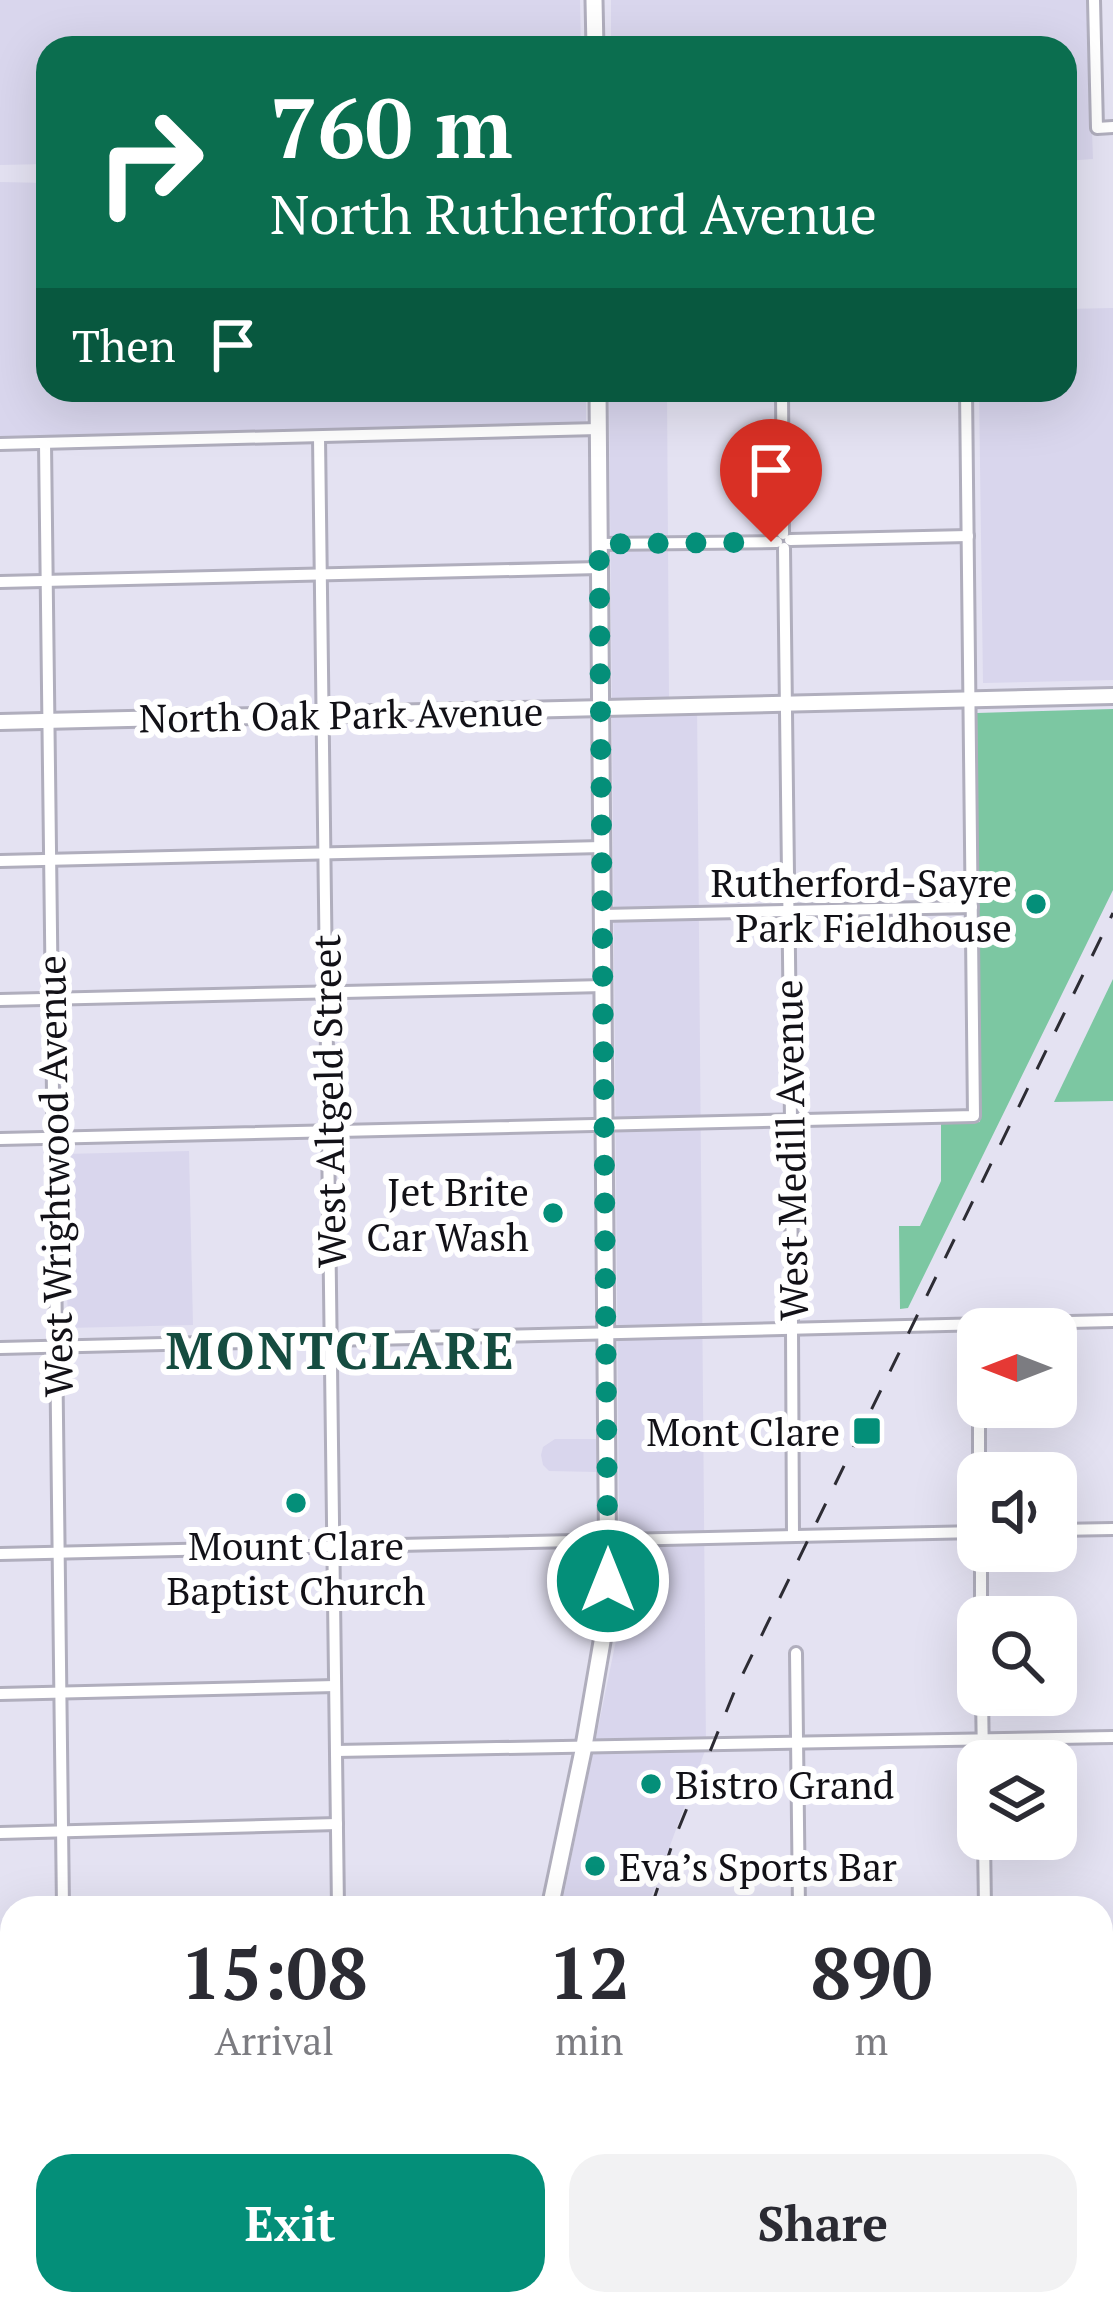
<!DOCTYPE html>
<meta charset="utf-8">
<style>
body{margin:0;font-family:"PT Serif",serif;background:#f2f2f3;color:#2b2b33;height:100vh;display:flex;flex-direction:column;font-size:45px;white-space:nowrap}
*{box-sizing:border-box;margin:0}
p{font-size:39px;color:#7c7c81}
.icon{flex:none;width:66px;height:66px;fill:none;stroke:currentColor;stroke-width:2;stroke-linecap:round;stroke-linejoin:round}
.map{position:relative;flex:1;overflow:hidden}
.panel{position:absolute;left:0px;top:1896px;width:1113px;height:420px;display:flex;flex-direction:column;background:#fff;border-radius:36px 36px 0 0;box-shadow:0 12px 48px #0002}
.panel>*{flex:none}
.banner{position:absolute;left:36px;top:36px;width:1041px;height:366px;border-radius:36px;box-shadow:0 12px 48px #0002;background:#0b6e4f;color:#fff;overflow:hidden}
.needle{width:78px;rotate:270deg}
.fabs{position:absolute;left:957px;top:1308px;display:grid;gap:24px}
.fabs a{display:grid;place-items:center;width:120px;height:120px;border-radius:24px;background:#fff;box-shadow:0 12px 48px #0002;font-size:60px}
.pin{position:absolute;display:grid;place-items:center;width:102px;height:102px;color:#fff;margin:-123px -51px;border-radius:50% 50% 50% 0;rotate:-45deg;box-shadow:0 0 12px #0007}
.pin .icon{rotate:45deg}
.me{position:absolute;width:132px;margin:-66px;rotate:0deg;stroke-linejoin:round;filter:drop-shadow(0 0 9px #0008)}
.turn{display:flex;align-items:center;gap:42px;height:252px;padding:0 36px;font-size:54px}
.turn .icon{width:156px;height:156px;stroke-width:2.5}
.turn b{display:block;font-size:84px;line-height:102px}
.then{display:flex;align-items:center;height:114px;padding:0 36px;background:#0003;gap:24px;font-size:45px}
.eta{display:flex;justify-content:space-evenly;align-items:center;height:204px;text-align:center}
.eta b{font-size:72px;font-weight:600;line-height:84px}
.action{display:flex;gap:24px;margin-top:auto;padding:24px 36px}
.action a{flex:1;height:138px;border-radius:36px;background:#048f79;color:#fff;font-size:48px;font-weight:600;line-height:138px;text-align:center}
.action a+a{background:#f2f2f3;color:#2b2b33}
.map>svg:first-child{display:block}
</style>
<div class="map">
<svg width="1113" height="2316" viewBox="0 0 1113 2316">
<rect width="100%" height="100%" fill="#e4e2f2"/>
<g fill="#d9d6ed">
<polygon points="0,0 580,0 581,48 48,48 48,164 0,165"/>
<polygon points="611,0 1088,0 1093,159 1065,161 1065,48 611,48"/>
<polygon points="0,182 48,183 48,390 586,390 586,422 0,439"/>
<polygon points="1113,308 1113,680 983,683 979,390 1065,390 1065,309"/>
<polygon points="609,390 667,390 669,700 697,701 706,1748 647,1908 561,1908 620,1621"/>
<polygon points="189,1151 193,1325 68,1328 64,1154"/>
<polygon points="555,1439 596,1439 597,1472 549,1471 543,1465 541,1455 543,1447"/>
</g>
<g fill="#7cc7a2">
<polygon points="1113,709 1113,890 908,1308 900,1309 899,1226 920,1226 941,1181 941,1124 980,1122 977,713"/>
<polygon points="1113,979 1113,1101 1054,1102"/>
</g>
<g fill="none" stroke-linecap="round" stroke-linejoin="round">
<g stroke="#b0aebd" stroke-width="16">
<g id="minor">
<polyline points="1094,0 1097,128 1113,127"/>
<polyline points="782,390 783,534"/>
<polyline points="319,437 338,1908"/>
<polyline points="45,443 63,1908"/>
<polyline points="0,444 598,429"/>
<polyline points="790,540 968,536"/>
<polyline points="599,544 777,542"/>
<polyline points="784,548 791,1120 793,1536"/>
<polyline points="0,582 599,568"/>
<polyline points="0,861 602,847"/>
<polyline points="603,915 972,907"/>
<polyline points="0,1000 604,986"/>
<polyline points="0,1139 974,1116 966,390"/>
<polyline points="0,1348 1113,1321"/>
<polyline points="979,1407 979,1473"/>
<polyline points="1056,1530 1113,1529"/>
<polyline points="981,1551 981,1617"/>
<polyline points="0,1554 978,1532"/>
<polyline points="796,1653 799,1908"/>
<polyline points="0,1694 335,1686"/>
<polyline points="982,1695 983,1761"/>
<polyline points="336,1751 1113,1737"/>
<polyline points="0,1833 337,1824"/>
<polyline points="984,1839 985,1908"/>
<polyline points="1101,2085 1113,2085"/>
<polyline points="0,2111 12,2111"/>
<polyline points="1101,2222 1113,2222"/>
<polyline points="0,2249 12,2249"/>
<polyline points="211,2304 211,2316"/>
<polyline points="897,2304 898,2316"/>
</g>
</g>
<g stroke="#b0aebd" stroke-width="20">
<g id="tertiary">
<polyline points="0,722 1113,696"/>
<polyline points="622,2304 622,2316"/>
</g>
</g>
<g stroke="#b0aebd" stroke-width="21">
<g id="secondary">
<polyline points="594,0 595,48"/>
<polyline points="550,1908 584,1746 608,1607 598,390"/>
<polyline points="465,2316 467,2304"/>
</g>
</g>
<g stroke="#b0aebd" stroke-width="22">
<g id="primary">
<polyline points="1101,1945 1113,1944"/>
<polyline points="0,1972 12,1972"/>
</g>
</g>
<use href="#minor" stroke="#fff" stroke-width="10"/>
<use href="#tertiary" stroke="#fff" stroke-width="14"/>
<use href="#secondary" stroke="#fff" stroke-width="15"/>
<use href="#primary" stroke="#fff" stroke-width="16"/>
<g stroke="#2d2c34" stroke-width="3" stroke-dasharray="21 21" stroke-linecap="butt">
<polyline points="651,1908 672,1845 735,1690 1113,913"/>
<polyline points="556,2316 559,2304"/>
</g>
</g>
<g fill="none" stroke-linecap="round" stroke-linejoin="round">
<polyline stroke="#048f79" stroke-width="21" stroke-dasharray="0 37.8" points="608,1581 599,544 771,542"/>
</g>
<g fill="#048f79" stroke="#fff" stroke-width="4.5">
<circle cx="1036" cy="904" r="12"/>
<circle cx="553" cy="1213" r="12"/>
<rect x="852" y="1416" width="30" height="30" rx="6"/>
<circle cx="296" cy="1503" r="12"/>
<circle cx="651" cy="1784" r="12"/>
<circle cx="595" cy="1866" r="12"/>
</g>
<g text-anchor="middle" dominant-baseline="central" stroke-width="12" stroke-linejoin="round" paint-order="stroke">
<g font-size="39" fill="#121117" stroke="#fff">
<text transform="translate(341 714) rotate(-1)">North Oak Park Avenue</text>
<text transform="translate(328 1101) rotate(-91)">West Altgeld Street</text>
<text transform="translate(790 1150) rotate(-91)">West Medill Avenue</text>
<text transform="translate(54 1176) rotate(-91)">West Wrightwood Avenue</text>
</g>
<g font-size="39" fill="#121117" stroke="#fff" text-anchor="end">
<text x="1012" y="882">Rutherford-Sayre<tspan x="1012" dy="45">Park Fieldhouse</tspan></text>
<text x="529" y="1191">Jet Brite<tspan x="529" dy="45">Car Wash</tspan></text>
<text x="840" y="1431">Mont Clare</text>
<text x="296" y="1545" text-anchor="middle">Mount Clare<tspan x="296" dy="45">Baptist Church</tspan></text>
<text x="675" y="1784" text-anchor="start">Bistro Grand</text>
<text x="619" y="1866" text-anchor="start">Eva’s Sports Bar</text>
</g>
<g font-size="51" font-weight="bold" letter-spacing="3" fill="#154c40" stroke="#fff">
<text x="341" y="1350">MONTCLARE</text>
</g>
</g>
</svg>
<div class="fabs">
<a><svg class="needle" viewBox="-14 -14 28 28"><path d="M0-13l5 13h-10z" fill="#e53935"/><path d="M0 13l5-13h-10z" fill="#7c7c81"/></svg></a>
<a><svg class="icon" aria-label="sound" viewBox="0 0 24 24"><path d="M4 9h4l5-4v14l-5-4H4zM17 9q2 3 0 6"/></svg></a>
<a><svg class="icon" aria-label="search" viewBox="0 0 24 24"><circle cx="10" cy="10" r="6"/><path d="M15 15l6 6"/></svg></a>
<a><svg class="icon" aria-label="layers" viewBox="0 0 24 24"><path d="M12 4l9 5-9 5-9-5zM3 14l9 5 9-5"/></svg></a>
</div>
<div class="pin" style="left:771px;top:542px;background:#d93025"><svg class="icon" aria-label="arrive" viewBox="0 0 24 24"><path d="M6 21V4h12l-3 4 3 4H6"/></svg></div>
<svg class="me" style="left:608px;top:1581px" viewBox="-20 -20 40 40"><circle r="17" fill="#048f79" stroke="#fff" stroke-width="3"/><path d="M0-11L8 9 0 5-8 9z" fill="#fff"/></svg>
<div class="banner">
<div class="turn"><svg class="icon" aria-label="right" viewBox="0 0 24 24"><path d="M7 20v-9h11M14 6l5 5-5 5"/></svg><div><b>760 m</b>North Rutherford Avenue</div></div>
<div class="then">Then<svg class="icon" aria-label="arrive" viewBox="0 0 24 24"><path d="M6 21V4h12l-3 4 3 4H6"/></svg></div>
</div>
<section class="panel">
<div class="eta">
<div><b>15:08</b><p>Arrival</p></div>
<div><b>12</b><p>min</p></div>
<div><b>890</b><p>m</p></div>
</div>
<div class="action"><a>Exit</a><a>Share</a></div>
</section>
</div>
